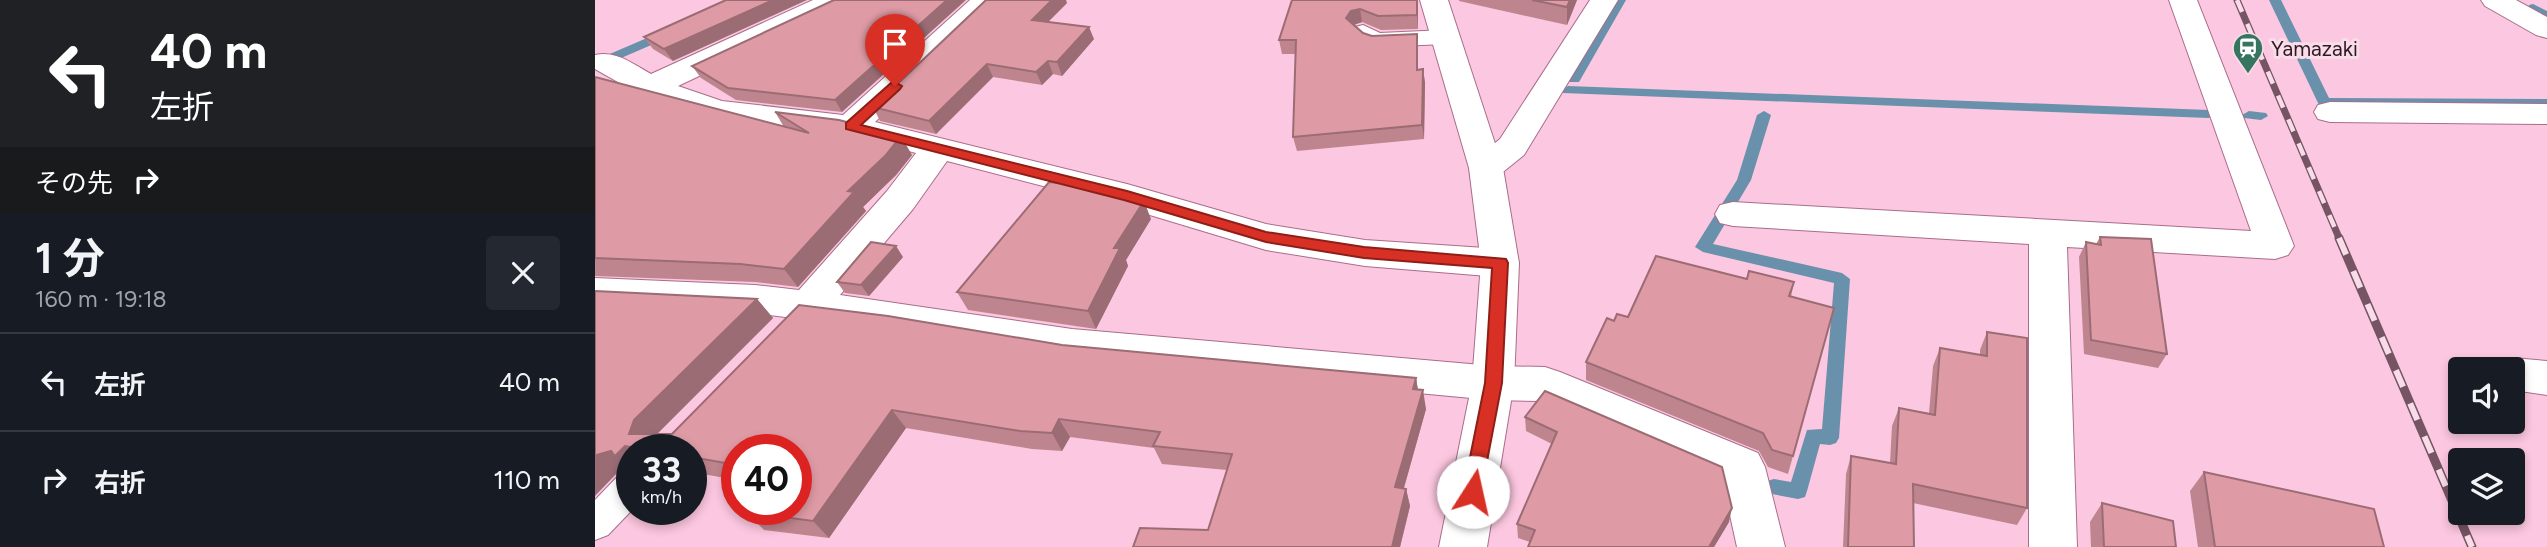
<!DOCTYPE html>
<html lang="ja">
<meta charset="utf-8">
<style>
body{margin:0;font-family:Figtree,"Noto Sans JP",sans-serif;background:#242831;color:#f1f3f6;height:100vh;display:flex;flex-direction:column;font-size:26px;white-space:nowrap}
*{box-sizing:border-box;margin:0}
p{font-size:23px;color:#9ea1a6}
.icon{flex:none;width:38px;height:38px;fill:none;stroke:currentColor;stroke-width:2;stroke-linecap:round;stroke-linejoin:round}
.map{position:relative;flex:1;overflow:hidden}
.side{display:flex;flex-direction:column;background:#171b24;width:595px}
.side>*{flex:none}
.guide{background:#202124;color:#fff;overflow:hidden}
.tools{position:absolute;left:1853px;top:357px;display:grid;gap:14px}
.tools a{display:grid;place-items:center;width:77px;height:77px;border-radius:7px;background:#171b24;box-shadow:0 4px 10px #0003;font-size:35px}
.speed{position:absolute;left:21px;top:434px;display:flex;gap:14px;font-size:35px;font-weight:700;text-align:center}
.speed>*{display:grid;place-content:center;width:91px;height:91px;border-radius:50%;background:#171b24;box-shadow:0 4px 10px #0003;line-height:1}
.speed small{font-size:18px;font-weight:400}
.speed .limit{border:10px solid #d22;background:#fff;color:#111}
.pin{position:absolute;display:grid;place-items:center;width:60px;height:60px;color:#fff;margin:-72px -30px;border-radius:50% 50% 50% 0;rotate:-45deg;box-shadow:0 0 7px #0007}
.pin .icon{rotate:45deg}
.me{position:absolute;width:77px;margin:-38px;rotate:10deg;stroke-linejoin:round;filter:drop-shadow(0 0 5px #0008)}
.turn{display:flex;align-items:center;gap:24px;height:147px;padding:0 35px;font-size:32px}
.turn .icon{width:91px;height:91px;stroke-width:2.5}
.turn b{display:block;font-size:49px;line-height:60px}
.then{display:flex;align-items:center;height:66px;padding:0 35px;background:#0003;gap:14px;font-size:26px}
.round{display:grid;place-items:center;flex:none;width:74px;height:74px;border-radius:7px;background:#242831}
.head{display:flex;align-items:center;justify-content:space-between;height:119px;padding:0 35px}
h1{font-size:42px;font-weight:700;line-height:52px}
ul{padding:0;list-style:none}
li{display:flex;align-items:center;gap:21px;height:98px;padding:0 35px;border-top:2px solid #363941}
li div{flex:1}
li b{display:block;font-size:26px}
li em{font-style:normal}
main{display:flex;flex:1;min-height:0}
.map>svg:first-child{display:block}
</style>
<main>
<section class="side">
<div class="guide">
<div class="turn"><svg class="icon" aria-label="left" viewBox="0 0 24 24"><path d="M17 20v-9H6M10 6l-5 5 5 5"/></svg><div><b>40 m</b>左折</div></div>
<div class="then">その先<svg class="icon" aria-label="right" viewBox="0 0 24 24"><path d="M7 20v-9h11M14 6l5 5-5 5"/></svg></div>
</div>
<div class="head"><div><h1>1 分</h1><p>160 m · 19:18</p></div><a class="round"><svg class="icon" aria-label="close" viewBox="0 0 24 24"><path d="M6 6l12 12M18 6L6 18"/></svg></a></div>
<ul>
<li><svg class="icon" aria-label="left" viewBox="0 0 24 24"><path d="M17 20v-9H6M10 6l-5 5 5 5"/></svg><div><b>左折</b></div><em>40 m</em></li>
<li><svg class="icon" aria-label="right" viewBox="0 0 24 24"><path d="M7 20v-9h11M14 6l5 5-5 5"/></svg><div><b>右折</b></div><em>110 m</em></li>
</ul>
</section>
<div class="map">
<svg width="1952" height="547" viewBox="0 0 1952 547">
<rect width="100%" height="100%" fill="#fcc7e0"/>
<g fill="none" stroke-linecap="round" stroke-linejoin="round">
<g fill="#6991ab" fill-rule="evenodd">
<polygon points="1019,0 1031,0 984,82 974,82 973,79"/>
<polygon points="1674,0 1686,0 1734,98 1952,99 1952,107 1724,105"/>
<polygon points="1938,4 1952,11 1952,20 1934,11 1934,5"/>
<polygon points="73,29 77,30 77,36 17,62 0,65 0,57 10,56"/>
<polygon points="973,86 1614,110 1621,114 1614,118 968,93 966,90"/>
<polygon points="1169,111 1176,115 1156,180 1118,244 1247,273 1255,279 1244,438 1241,443 1235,445 1225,444 1212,491 1210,497 1203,499 1172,493 1170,487 1172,481 1179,479 1196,482 1212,430 1227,429 1239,283 1108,252 1100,247 1142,180 1162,115"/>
<polygon points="1654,111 1671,113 1673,116 1666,120 1649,118 1647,115"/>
</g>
<g stroke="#a96d8a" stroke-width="2">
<g id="lane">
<polygon points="768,25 785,33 851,30 859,32 863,37 859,42 851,44 780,47 772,45 756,32 760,27"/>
<polygon points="37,471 38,509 13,535 0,540 0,500 24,475"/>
</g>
</g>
<g stroke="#a96d8a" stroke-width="2">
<g id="street">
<path d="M218,0h38l-4,6 -169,80 44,15 121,14 127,-115h31l-126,122 252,62 139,40 99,16 135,9 13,4 6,10 -6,10 -13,4 -135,-11 -99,-16 -146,-44 -173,-45 -34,48 -73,86 232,34 421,37 52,1 15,5 198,81 7,14 20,80h-48l-15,-68 -181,-78 -48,-1 -421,-39 -171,-29 -146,-19 -160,-7v-28l160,7 44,5 88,-99 29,-38 -65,-17 -146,-18 -66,-24 -44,-25v-14c21,-5 38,9 56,19z"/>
<polygon points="995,0 1023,0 929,155 903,176 891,179 879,176 874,168 879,160 905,139"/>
<polygon points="1574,0 1602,0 1699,246 1693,255 1680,259 1472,247 1482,547 1434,547 1434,244 1138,226 1125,223 1120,214 1125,205 1138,202 1656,231"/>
<polygon points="1886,0 1921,0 1952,17 1952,38 1941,35 1890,6"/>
<polygon points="1735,102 1952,104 1952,124 1735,122 1723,119 1719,112 1723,105"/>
<polygon points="1918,358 1952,361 1952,395 1918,390 1918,369 1900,369 1903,362"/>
</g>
</g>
<g stroke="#a96d8a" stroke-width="2">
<polygon id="secondary" points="825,0 853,0 908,168 924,263 919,383 892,547 844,547 877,383 886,263 874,168"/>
</g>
<use href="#lane" fill="#fff" fill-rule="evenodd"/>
<use href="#street" fill="#fff" fill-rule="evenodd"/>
<use href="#secondary" fill="#fff" fill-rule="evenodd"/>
<g stroke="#755464" stroke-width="7">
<polyline id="rail-far1" points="1642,0 1745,240"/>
</g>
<g stroke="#755464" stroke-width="9">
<polyline id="rail" points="1744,238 1877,547"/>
</g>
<use href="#rail-far1" stroke="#f8dde9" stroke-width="4.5" stroke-dasharray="13" stroke-linecap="butt"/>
<use href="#rail" stroke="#f8dde9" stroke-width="6" stroke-dasharray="18" stroke-linecap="butt"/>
</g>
<g fill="#bf858e">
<polygon points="131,0 78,61 58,49 49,37"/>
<polygon points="239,0 247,112 141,100 106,78 97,66"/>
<polygon points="697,0 823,0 823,29 786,30 767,22 759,25 768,33 777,36 822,34 823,48 823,70 828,69 830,83 829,139 702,151 698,137 701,54 687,54 684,40"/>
<polygon points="864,0 982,0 972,25 864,1"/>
<polygon points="472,3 453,22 499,39 467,76 458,74 447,85 398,77 341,134 285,121 278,107"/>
<polygon points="0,77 189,127 180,112 317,155 301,175 268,207 271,211 203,287 160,282 0,276"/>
<polygon points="556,219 531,260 533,266 501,329 373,310 362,292"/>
<polygon points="1505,237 1572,354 1563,368 1489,354 1484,257 1491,242 1501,244"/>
<polygon points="308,257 274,296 250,293 242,282"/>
<polygon points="1152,279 1199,282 1196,297 1239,308 1193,474 1173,467 1164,451 991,380 991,362 1019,321"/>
<polygon points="0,291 162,299 178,318 62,434 77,434 467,345 821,378 823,390 831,409 809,488 811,489 815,506 805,547 538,547 613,530 632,470 567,464 559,448 475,437 467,451 437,449 311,428 234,538 169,530 151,512 201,450 142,450 142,480 96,472 96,450 37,450 37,471 34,469 22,473"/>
<polygon points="1392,332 1432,508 1422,525 1318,503 1319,547 1248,547 1251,474 1256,456 1295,463 1297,426 1304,408 1334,413 1338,366 1345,348 1385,355 1385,350"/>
<polygon points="950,391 1134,522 1119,547 933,547 935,542 923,538 922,524 957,444 931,431 930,417"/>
<polygon points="1609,472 1789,547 1603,547 1595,491"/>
<polygon points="1507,503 1581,547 1496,547 1495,522"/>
</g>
<g fill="#9b6c74">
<polygon points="178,0 212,0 78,61 69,49"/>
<polygon points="352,0 371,0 247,112 240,100"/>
<polygon points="457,0 471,0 472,3 442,33 437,20"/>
<polygon points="822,0 823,0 823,29 822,15"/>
<polygon points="975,0 982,0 972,25 972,7"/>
<polygon points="765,9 767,22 758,25 751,18 756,11"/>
<polygon points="494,27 499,39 467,76 462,62"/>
<polygon points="822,34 823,48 823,84 822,70"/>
<polygon points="453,61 458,74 447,85 441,72"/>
<polygon points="392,64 398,77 341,134 334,121"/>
<polygon points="828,69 830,83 829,139 827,125"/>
<polygon points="306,136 317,155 301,175 268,207 271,211 203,287 189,269 253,191"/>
<polygon points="549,201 556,219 531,260 533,266 501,329 493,311 519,248"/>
<polygon points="301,246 308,257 274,296 266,285"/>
<polygon points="162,299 178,318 58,438 34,434 39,420"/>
<polygon points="821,378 824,397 818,389"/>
<polygon points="828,390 831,409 804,505 800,487"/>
<polygon points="297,410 311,428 234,538 218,521"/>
<polygon points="464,419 475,437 467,451 457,433"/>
<polygon points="30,446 37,452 37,471 34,469 22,473 0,496 0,457 2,455"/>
<polygon points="811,489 815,506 805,547 797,547"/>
<polygon points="1137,508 1134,522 1119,547 1114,547"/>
</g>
<g fill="#de9ba5" stroke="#9b6c74" stroke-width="2">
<polygon points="131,0 178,0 69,49 49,37"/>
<polygon points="239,0 352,0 240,100 133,88 97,66"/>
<polygon points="391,0 457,0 437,20 494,27 462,62 453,61 441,72 392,64 334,121 278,107"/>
<polygon points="697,0 822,0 822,15 783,16 765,9 756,11 751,18 768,33 777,36 822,34 822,70 828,69 827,125 698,137 701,40 684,40"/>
<polygon points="937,0 975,0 972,7"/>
<polygon points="0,77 214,133 180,112 244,120 306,136 290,156 253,191 259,192 189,269 145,264 0,258"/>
<polygon points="454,182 500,187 549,201 519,248 525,248 493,311 362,292"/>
<polygon points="1505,237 1556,239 1572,354 1496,340 1491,242 1506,245"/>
<polygon points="276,242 301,246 266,285 242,282"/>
<polygon points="1061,256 1152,279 1154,271 1199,282 1194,296 1239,308 1198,456 1177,450 1168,433 991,362 1012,318 1019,321 1022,314 1033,317"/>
<polygon points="0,291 162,299 39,420 34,434 77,434 204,305 293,316 467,345 821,378 818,389 828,390 800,487 811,489 797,547 538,547 545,528 613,530 637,454 558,446 565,432 464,419 457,433 425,431 297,410 218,521 151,512 154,509 201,509 201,450 142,450 142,465 96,457 96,450 52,450 30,446 20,456 16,451 2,455 0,457"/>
<polygon points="1392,332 1432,338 1432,508 1318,484 1319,547 1253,547 1256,456 1301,464 1304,408 1340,415 1345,348 1392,356"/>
<polygon points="950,391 1127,467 1137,508 1114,547 933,547 940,530 922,524 962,432 930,417"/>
<polygon points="1609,472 1779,509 1789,547 1620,547"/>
<polygon points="1507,503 1578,521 1581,547 1509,547"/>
</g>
<polygon fill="#d93025" stroke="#8d1f18" stroke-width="2" points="300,82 307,86 305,89 266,125 532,191 671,232 769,247 911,259 913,263 907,383 885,498 878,500 871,498 868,492 890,383 897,268 769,258 671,242 529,200 251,129 251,123 296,83"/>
<defs>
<g id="station-pin" transform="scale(1.575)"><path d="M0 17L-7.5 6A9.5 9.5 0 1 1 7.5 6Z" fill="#387561" stroke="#f8dde9"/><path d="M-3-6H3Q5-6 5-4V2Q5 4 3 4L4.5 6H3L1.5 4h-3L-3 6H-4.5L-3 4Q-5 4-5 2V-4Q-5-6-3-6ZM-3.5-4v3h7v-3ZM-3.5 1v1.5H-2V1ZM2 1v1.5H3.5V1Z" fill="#fff"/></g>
</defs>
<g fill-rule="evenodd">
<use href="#station-pin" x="1653" y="48"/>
</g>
<g text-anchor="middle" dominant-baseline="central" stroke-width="6" stroke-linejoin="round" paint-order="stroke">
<g font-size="21" fill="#301824" stroke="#f8dde9" text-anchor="start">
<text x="1676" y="48">Yamazaki</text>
</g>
</g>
</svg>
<div class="tools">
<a><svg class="icon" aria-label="sound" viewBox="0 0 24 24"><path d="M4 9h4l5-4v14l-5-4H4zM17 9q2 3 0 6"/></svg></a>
<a><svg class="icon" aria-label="layers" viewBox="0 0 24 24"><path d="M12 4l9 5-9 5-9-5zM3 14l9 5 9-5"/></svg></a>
</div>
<div class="speed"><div>33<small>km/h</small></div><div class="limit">40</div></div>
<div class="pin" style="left:300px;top:86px;background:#d93025"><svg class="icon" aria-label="arrive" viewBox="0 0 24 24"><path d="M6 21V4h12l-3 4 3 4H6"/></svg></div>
<svg class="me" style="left:878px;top:492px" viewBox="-20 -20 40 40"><circle r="19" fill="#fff"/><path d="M0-13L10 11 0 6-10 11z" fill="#d93025"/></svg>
</div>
</main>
